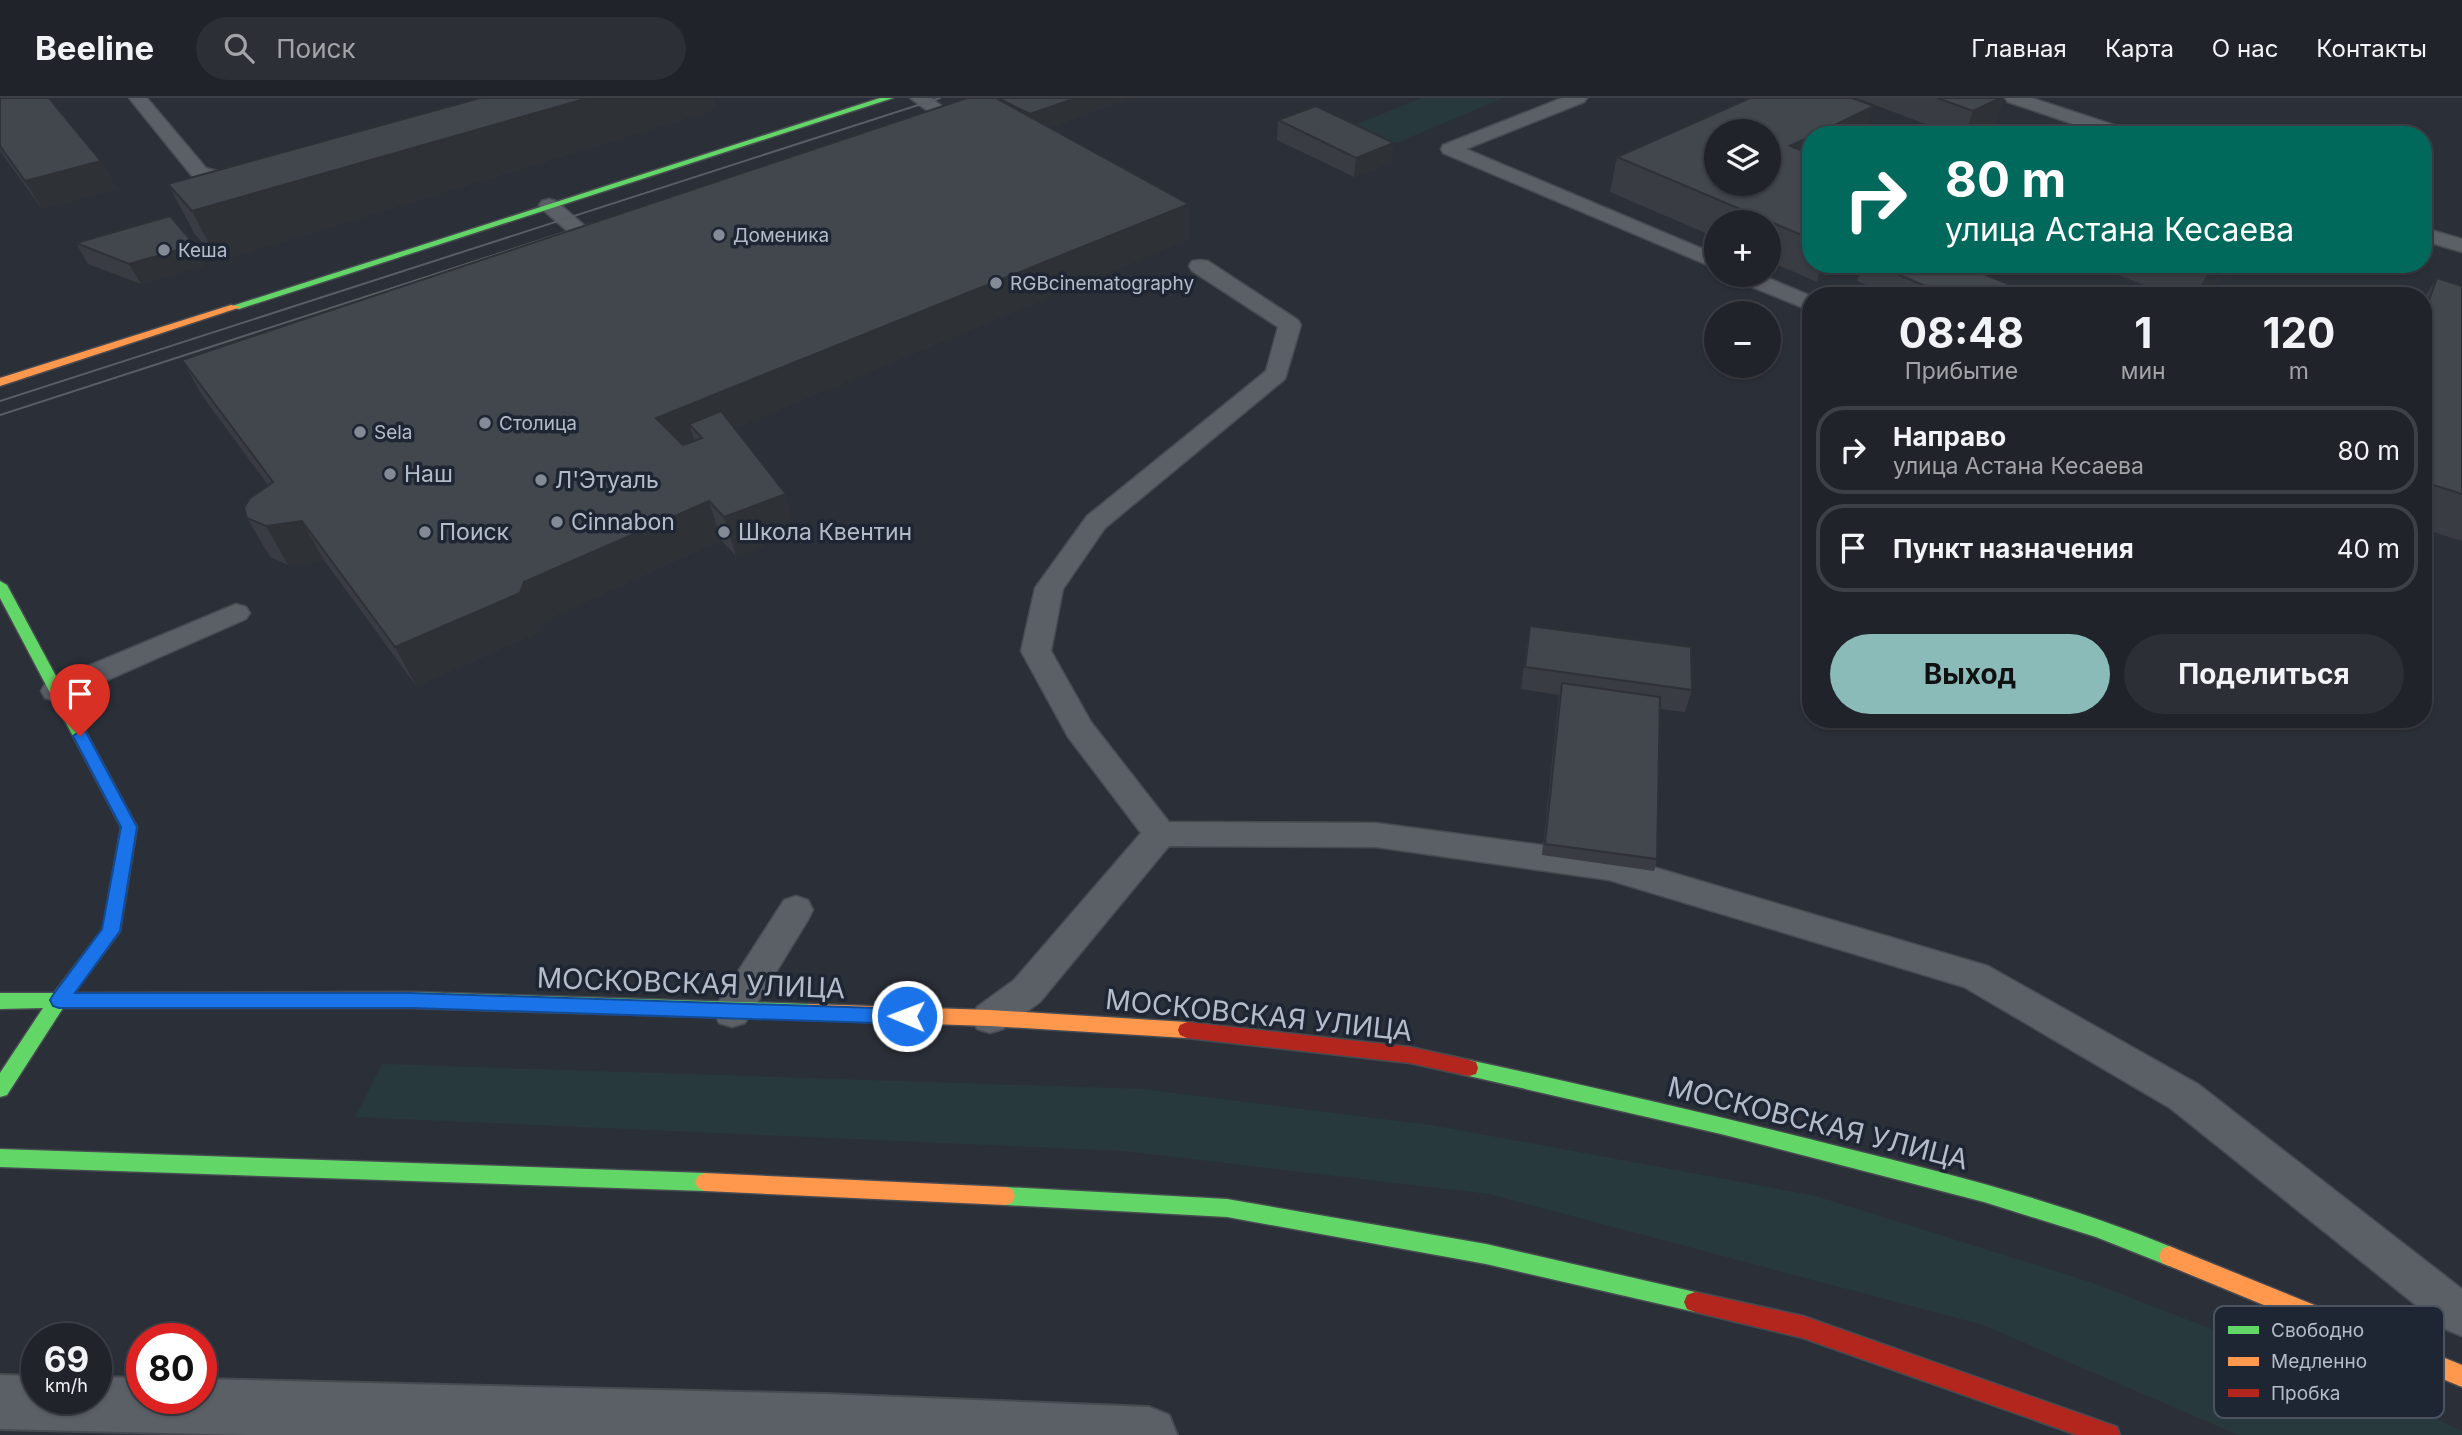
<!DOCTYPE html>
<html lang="ru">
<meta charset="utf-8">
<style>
body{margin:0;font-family:Inter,sans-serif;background:#2d2f36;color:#f1f3f6;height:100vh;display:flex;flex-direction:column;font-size:26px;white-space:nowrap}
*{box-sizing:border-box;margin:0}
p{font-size:23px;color:#a2a4a8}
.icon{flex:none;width:38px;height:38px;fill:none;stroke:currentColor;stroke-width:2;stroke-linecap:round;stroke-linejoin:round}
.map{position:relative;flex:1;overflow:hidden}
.details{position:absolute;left:1802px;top:189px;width:630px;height:441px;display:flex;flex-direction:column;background:#20232a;border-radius:28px;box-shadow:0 2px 5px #0004,0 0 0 2px #3d4047}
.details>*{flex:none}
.banner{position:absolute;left:1802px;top:28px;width:630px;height:147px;border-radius:28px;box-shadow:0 2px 5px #0004,0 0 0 2px #3d4047;background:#00695c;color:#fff;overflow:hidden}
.controls{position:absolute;left:1704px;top:21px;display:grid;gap:14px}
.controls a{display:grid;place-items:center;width:77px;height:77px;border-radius:50%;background:#20232a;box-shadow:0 2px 5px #0004,0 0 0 2px #3d4047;font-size:35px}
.speed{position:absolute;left:21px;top:1225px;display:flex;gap:14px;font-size:35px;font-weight:700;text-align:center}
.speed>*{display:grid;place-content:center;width:91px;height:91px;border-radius:50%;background:#20232a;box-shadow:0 2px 5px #0004,0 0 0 2px #3d4047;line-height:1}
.speed small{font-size:18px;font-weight:400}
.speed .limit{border:10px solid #d22;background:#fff;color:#111}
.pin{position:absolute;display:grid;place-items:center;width:60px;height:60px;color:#fff;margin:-72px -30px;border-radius:50% 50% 50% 0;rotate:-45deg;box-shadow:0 0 7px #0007}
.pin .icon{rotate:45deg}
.me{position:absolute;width:77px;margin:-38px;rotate:271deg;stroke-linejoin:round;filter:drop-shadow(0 0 5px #0008)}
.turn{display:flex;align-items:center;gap:24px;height:147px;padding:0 28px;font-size:32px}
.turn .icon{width:91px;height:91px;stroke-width:2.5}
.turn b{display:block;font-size:49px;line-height:60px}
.eta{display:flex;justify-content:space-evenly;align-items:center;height:119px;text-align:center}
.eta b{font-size:42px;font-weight:700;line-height:49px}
.button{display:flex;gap:14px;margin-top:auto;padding:14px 28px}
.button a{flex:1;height:80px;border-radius:42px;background:#8bbbb9;color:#111;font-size:28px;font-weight:700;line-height:80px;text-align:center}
.button a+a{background:#2d2f36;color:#f1f3f6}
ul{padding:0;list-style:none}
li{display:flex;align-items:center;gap:21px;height:88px;margin:0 14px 10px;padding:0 14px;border:4px solid #3d4047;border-radius:28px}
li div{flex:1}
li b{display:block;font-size:26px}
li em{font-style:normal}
header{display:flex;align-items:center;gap:42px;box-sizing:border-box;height:98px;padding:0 35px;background:#20232a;border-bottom:2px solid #3d4047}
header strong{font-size:33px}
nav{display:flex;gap:38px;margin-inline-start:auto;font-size:24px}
.search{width:490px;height:63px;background:#2d2f36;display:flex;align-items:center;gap:18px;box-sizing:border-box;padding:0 24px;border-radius:38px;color:#a2a4a8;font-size:26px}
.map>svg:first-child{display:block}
</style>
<header>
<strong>Beeline</strong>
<div class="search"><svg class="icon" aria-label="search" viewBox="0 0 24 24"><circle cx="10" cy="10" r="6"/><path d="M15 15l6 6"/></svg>Поиск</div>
<nav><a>Главная</a><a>Карта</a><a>О нас</a><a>Контакты</a></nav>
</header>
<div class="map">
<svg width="2462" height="1337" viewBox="0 0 2462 1337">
<rect width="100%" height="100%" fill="#2b2f38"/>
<g fill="#28393e">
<polygon points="1422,0 1503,0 1389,48 1347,30"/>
<polygon points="382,966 1142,991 1432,1027 1816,1098 2090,1184 2397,1303 2462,1333 2462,1337 2238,1337 1983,1227 1489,1096 1124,1053 355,1019"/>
</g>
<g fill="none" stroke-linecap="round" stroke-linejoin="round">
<g stroke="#474b51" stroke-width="3">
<g id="lane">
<path d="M129,0h18l59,70c15,6 39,2 49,12l-10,6 -30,-1 -23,-9z"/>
<polygon points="910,0 931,0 958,20 949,25 943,24"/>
<polygon points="1562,0 1587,0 1584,4 1466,51 1717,157 1717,171 1443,55 1441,51 1443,47"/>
<polygon points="2005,0 2032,0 2132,33 2134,37 2106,37 2008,4"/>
<polygon points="549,101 556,103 593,135 596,139 593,143 579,143 542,111 539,107 542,103"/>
<polygon points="2424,130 2462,141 2462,154 2424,143"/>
<polygon points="1200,162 1208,163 1298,222 1301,227 1285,281 1105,430 1063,491 1051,553 1091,624 1169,724 1376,725 1609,756 1988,868 2198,986 2462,1191 2462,1238 2447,1232 2170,1010 1964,889 1609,782 1376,749 1169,748 1040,904 1003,931 990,935 977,931 972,920 977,909 1014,882 1141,735 1068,639 1021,553 1035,490 1087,418 1266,273 1278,229 1192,173 1189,168 1192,163"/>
<polygon points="1732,177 1761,177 1811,198 1811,213 1735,182"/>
<polygon points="236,506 246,509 250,515 246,521 67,600 56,603 45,600 41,593 45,586"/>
<polygon points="796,798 808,802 813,812 808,822 745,925 732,929 719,925 714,914 719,903 784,802"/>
</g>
</g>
<g stroke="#474b51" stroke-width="4">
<polygon id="street" points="0,1277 37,1278 37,1300 96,1300 96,1279 142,1280 142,1300 201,1300 201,1281 825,1296 1149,1309 1169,1317 1177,1337 248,1337 0,1331"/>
</g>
<g stroke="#474b51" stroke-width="3">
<g id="fast">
<polygon points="880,0 893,0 239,211 229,209"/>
<polygon points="0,483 7,487 137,729 120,833 74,895 412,894 809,906 815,909 818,914 815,919 809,922 412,910 63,910 7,997 0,999 0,975 43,910 0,911 0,895 54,895 103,831 121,729 0,500"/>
<path d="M1469,962c125,27 249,56 372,87 114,28 227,57 335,102l3,7 -3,7 -7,3 -73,-29 -112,-35 -263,-68 -252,-58 -7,-2 -2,-6 2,-6z"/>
<polygon points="0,1051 705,1075 712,1078 715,1084 712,1090 705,1093 0,1069"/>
<polygon points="1005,1089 1227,1101 1486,1146 1695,1194 1703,1197 1706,1204 1703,1211 1695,1214 1486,1166 1227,1119 1005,1107 998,1105 995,1098 998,1091"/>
</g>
</g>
<g stroke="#474b51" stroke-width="3">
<g id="slow">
<polygon points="231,207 241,209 0,288 0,280"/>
<polygon points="809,906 990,912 1187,924 1194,927 1196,932 1194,937 1187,940 990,928 809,922 803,919 800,914 803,909"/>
<polygon points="705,1075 1005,1089 1012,1091 1015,1098 1012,1105 1005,1107 705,1093 698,1090 695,1084 698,1078"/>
<polygon points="2169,1148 2462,1267 2462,1289 2162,1165 2159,1158 2162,1151"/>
</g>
</g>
<g stroke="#474b51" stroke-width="3">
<g id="jam">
<polygon points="1187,924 1410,949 1469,962 1476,964 1478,970 1476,976 1469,978 1410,965 1187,940 1180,937 1178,932 1180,927"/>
<polygon points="1695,1194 1803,1218 2109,1326 2117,1329 2120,1337 2077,1337 1803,1240 1695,1214 1687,1211 1684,1204 1687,1197"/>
</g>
</g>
<use href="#lane" fill="#5b5f66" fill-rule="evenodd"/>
<use href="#street" fill="#5b5f66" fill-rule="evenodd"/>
<use href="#fast" fill="#63d668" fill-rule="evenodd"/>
<use href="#slow" fill="#ff974d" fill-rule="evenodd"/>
<use href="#jam" fill="#b3261e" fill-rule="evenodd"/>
<g stroke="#595d64" stroke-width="2">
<polyline points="0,303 940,0"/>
<polyline points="0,317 593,125"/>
</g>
</g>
<g fill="#393c42">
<polygon points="0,0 101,63 116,91 42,111 0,53"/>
<polygon points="967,0 1131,0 1049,29 1189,106 1189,141 735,330 796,435 736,458 721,442 542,524 537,535 416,588 324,462 288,467 270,459 247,420 268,387 203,299 182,262"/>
<polygon points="1856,0 2004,0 1995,24 1970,37 1955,37"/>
<polygon points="717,11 218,163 194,135 168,86"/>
<polygon points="1278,22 1392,64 1354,79 1277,42"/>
<polygon points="1811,37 1811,166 1848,166 1817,184 1769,163 1769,124 1717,124 1717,140 1610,94 1617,59"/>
<polygon points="76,145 206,167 141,186 88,166"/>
<polygon points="1863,166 1959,166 2038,198 1891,198 1857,183"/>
<polygon points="2089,166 2241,166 2198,198 2179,198 2160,193"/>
<polygon points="2437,180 2462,188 2462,443 2424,431 2424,200"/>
<polygon points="1530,528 1692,592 1685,614 1660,611 1657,761 1654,773 1542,757 1559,597 1521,591 1526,550"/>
</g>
<g fill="#2e3136">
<polygon points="588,0 715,0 717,11 218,163 192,113"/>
<polygon points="1076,0 1131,0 1031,35 1030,16"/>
<polygon points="2000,0 2004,0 1995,24 1970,37 1965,37 1973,13"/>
<polygon points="1874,8 1866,37 1814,37"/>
<polygon points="1811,38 1811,67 1790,48"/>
<polygon points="1394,45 1392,64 1354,79 1356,60"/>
<polygon points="101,63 116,91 42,111 25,83"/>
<polygon points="1189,106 1189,141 703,344 702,340 689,326 696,347 668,358 656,320"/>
<polygon points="195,147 206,167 141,186 129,166"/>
<polygon points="1822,166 1848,166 1817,184"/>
<polygon points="2212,166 2241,166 2198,198 2196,198"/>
<polygon points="786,396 796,435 736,458 724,419"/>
<polygon points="709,403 721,442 542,524 537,535 416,588 395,549 524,484"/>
<polygon points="302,423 324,462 288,467 266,428"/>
</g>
<g fill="#42464d" stroke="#2e3136" stroke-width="2" fill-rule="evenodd">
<polygon points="0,0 49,0 101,63 25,83 0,48"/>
<polygon points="480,0 588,0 192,113 168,86"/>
<polygon points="967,0 996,0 1189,106 656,320 683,347 702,340 689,326 721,313 786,396 724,419 709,403 524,484 520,495 395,549 302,423 266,428 247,420 244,410 250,400 273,384 182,262"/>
<polygon points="998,0 1076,0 1030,16"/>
<path d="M1750,0h102l22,8 -60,29h-3v1l-21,10 21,8v85l-194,-82zM1717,33h52v53h-52z"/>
<polygon points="1937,0 2000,0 1973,13"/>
<polygon points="1316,8 1394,45 1356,60 1278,22"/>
<polygon points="1927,28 1952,37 1910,37"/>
<polygon points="170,118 195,147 129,166 76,145"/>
<polygon points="1873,166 1959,166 2038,198 1949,198"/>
<polygon points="2437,180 2462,188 2462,396 2424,384 2424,216"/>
<polygon points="1530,528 1691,549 1692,592 1525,569"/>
<polygon points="1562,585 1660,599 1657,761 1545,746"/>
</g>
<polygon fill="#1a73e8" stroke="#114b97" stroke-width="2" points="80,633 86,634 137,729 120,833 75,895 412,895 907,911 913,913 916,918 913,924 907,926 412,910 59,910 53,908 50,902 53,897 102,831 121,729 73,638"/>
<g fill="#858b96" stroke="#1e2633" stroke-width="2.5">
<circle cx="719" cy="137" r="7"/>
<circle cx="164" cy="152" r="7"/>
<circle cx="996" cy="185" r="7"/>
<circle cx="485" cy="325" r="7"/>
<circle cx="360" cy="334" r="7"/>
<circle cx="390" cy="376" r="7"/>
<circle cx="541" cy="382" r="7"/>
<circle cx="557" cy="424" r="7"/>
<circle cx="425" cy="434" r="7"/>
<circle cx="724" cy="434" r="7"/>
</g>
<g text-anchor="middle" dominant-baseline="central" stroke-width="7" stroke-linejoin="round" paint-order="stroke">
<g font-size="19" fill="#b5bcc9" stroke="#1e2633" text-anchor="start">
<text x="733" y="137">Доменика</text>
<text x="178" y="152">Кеша</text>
<text x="1010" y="185">RGBcinematography</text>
<text x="499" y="325">Столица</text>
<text x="374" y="334">Sela</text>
</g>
<g font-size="23" fill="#b5bcc9" stroke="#1e2633" text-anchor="start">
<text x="404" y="376">Наш</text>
<text x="555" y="382">Л'Этуаль</text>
<text x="571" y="424">Cinnabon</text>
<text x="439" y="434">Поиск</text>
<text x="738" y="434">Школа Квентин</text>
</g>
<g font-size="28" fill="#b5bcc9" stroke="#1e2633">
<text transform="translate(691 885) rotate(2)">МОСКОВСКАЯ УЛИЦА</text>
<text transform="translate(1259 917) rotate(6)">МОСКОВСКАЯ УЛИЦА</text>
<text transform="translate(1818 1025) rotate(14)">МОСКОВСКАЯ УЛИЦА</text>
</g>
</g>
<rect x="2214" y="1208" width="230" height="112" rx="10" fill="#1e2633" stroke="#4b5360" stroke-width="2"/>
<rect x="2228" y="1228" width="31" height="8" fill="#63d668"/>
<rect x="2228" y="1259" width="31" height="9" fill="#ff974d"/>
<rect x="2228" y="1291" width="31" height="8" fill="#b3261e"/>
<g font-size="19" fill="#b5bcc9">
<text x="2271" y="1239">Свободно</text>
<text x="2271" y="1270">Медленно</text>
<text x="2271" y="1302">Пробка</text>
</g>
</svg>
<div class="controls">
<a><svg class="icon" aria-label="layers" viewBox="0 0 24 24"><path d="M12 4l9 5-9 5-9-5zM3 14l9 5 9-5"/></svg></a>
<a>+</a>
<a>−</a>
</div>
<div class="speed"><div>69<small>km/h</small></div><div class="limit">80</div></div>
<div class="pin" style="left:80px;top:638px;background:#d93025"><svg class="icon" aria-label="arrive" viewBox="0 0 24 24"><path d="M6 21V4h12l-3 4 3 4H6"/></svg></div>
<svg class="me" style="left:907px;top:918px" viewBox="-20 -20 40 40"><circle r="17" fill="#1a73e8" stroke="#fff" stroke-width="3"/><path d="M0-11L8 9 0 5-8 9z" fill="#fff"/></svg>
<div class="banner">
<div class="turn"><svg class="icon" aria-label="right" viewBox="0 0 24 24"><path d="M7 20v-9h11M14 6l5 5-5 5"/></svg><div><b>80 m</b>улица Астана Кесаева</div></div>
</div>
<section class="details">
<div class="eta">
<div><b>08:48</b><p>Прибытие</p></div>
<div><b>1</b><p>мин</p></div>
<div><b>120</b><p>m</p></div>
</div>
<ul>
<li><svg class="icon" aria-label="right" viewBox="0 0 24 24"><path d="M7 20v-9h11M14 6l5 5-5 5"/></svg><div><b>Направо</b><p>улица Астана Кесаева</p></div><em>80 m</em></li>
<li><svg class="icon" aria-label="arrive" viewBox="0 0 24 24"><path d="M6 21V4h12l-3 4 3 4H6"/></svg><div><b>Пункт назначения</b></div><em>40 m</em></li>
</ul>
<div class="button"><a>Выход</a><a>Поделиться</a></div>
</section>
</div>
